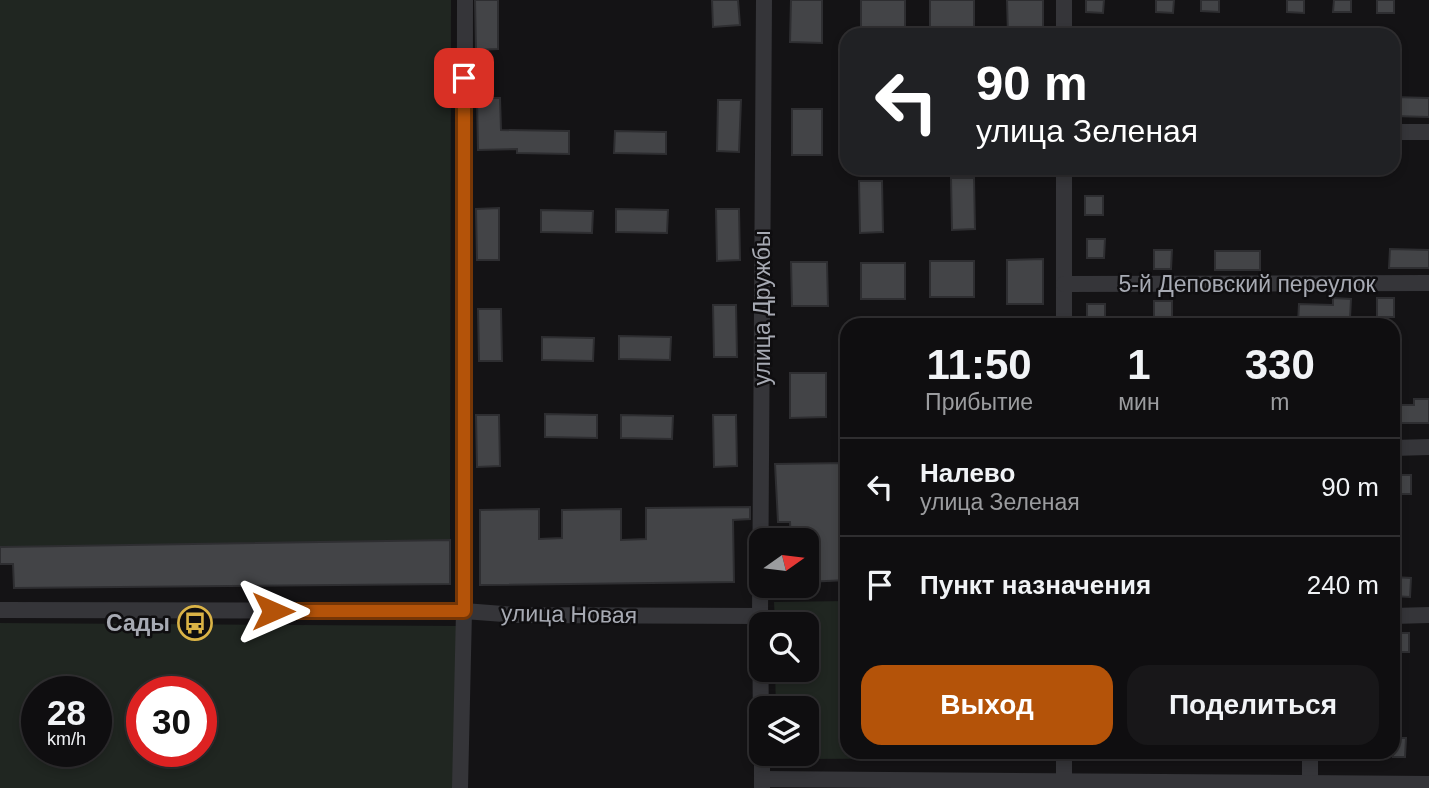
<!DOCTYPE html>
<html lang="ru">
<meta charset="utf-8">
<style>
body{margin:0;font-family:Helvetica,sans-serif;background:#181719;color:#f1f3f6;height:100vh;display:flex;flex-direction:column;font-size:26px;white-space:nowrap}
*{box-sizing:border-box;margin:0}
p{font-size:23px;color:#9b9c9f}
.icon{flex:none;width:38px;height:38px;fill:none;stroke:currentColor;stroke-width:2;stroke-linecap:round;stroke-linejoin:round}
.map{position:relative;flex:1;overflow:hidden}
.sheet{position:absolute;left:840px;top:318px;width:560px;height:441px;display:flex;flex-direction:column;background:#0f0e10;border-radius:21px;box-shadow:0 4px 10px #0003,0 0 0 2px #2f2e30}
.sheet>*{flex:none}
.hud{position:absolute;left:840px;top:28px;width:560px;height:147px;border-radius:21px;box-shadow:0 4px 10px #0003,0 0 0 2px #2f2e30;background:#202124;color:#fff;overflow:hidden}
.needle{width:46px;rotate:76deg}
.controls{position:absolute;left:749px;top:528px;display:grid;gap:14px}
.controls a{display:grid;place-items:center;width:70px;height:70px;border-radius:14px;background:#0f0e10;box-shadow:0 4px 10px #0003,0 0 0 2px #2f2e30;font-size:35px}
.speed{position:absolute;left:21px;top:676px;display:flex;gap:14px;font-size:35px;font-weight:700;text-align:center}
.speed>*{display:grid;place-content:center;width:91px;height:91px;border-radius:50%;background:#0f0e10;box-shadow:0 4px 10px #0003,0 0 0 2px #2f2e30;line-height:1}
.speed small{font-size:18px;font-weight:400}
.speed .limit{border:10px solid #d22;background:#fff;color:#111}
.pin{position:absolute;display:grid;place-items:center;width:60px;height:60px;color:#fff;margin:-30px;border-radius:14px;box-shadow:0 4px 10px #0006}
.me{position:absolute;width:77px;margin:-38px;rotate:90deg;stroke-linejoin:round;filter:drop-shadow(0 0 5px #0008)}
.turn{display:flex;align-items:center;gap:24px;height:147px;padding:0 21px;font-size:32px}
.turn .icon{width:91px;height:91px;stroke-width:2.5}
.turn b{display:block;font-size:49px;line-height:60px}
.eta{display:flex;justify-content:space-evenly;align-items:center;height:119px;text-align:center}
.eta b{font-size:42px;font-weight:700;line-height:49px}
.cta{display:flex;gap:14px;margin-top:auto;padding:14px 21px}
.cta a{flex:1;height:80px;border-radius:21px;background:#b45309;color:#fff;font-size:28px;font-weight:700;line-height:80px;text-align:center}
.cta a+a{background:#181719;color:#f1f3f6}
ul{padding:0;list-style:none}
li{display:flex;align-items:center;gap:21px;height:98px;padding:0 21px;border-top:2px solid #2f2e30}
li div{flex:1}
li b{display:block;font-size:26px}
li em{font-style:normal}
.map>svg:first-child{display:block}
</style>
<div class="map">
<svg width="1429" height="788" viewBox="0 0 1429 788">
<rect width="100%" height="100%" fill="#141315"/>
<g fill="#202621" fill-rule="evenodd">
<polygon points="0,0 451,0 450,540 0,547"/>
<polygon points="847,601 847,752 1049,752 1049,758 796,759 793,754 807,754 807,709 776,709 775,670 807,670 807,625 775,625 774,602"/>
<path d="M0,623l463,3v162h-463zM37,691h59v60h-59zM142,691h59v60h-59z"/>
</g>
<g fill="#434447" stroke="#2e2e31" stroke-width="2">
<polygon points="475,0 498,0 498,49 476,50"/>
<polygon points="712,0 738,0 740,25 713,27"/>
<polygon points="791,0 822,0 822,43 790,42"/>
<rect x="861" y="0" width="44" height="35"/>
<rect x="930" y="0" width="44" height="34"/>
<polygon points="1007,0 1043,0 1043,35 1008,35"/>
<polygon points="1086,0 1104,0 1103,13 1086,12"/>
<polygon points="1156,0 1174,0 1173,13 1156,12"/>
<polygon points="1201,0 1219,0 1219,12 1201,11"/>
<polygon points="1287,0 1304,0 1304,13 1287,12"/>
<polygon points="1334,0 1351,0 1351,12 1333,12"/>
<rect x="1377" y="0" width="17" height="13"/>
<polygon points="1393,97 1429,98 1429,117 1393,116"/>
<polygon points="477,98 500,98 501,130 569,131 569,154 517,153 517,149 478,150"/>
<polygon points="718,100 741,100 739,152 717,151"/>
<rect x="792" y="109" width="30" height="46"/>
<polygon points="615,131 666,132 666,154 614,153"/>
<polygon points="951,178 974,178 975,229 952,230"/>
<polygon points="859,181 882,181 883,232 860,233"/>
<rect x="1085" y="196" width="18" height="19"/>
<polygon points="499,208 499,260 477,260 476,209"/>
<polygon points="616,209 668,210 667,233 616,232"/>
<polygon points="716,209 739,209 740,260 717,261"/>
<polygon points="541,210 593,211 592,233 541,232"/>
<polygon points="1087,239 1105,239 1104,258 1087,258"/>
<polygon points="1390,249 1429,250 1429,268 1389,268"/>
<polygon points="1154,250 1172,250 1171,269 1154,269"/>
<rect x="1215" y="251" width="45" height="19"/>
<polygon points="1043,259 1043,304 1007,304 1007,260"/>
<rect x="930" y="261" width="44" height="36"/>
<polygon points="791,262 827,262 828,306 792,306"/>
<rect x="861" y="263" width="44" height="36"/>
<polygon points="1333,298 1351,299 1350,318 1316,317 1316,323 1298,323 1299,304 1333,305"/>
<rect x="1377" y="298" width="17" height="19"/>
<rect x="1154" y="301" width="18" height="19"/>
<polygon points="1087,304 1105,304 1105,323 1087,322"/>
<polygon points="713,305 736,305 737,357 714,357"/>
<polygon points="478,309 501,309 502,361 479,361"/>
<polygon points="619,336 671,337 670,360 619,359"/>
<polygon points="542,337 594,338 593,361 542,360"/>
<polygon points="790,373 826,373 826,417 790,418"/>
<polygon points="1414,399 1429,399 1429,423 1393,423 1393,405 1414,405"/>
<polygon points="545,414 597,415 597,438 545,437"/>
<polygon points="476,415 499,415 500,466 477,467"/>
<polygon points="621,415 673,416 672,439 621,438"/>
<polygon points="713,415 736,415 737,466 714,467"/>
<polygon points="847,463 847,580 807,582 807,541 791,541 790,522 778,522 775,464"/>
<polygon points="1394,475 1411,475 1411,494 1393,494"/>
<polygon points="750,507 750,519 733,520 734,582 480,585 480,510 539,509 539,539 562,538 562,510 621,509 621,540 646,539 646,508"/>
<polygon points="450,540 450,584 14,588 13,564 0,564 0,547"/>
<polygon points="1393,577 1411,578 1410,597 1393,596"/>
<rect x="1393" y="633" width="16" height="19"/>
<polygon points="1393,738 1406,738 1405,757 1393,757"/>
</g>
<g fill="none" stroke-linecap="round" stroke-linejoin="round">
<g stroke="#353539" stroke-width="16">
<polyline points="1064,35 1064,0"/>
<polyline points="1393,132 1429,132"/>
<polyline points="1064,168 1064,326"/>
<polyline points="1064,284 1429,283"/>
<polyline points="1393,448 1429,447"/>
<polyline points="0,610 464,611 516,615 760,616"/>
<polyline points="1393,616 1429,615"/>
<polyline points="761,731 760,616 764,0"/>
<polyline points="1310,752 1310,783"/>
<polyline points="762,754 762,787"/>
<polyline points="762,779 1429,784"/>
<polyline points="460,788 464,611 465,0"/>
<polyline points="1064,788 1064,752"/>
</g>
</g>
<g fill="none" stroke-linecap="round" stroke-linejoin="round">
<g stroke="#753606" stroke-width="18">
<polyline id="route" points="273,611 464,611 464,78"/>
</g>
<use href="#route" stroke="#b45309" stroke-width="12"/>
</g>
<defs>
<g id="bus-ring" transform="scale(1.75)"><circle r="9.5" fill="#0f0e10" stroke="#dab346" stroke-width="1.5"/><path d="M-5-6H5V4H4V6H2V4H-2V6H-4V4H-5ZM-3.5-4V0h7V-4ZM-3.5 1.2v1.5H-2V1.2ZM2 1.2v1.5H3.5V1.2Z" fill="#dab346"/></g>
</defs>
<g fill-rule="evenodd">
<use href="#bus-ring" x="195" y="623"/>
</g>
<g text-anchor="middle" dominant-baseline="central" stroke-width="5" stroke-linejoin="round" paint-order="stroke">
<g font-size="23" fill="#a7aab3" stroke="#0f0e10">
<text x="1247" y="284">5-й Деповский переулок</text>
<text transform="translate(762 308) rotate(-90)">улица Дружбы</text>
<text transform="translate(569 614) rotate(1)">улица Новая</text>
</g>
<g font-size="23" font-weight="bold" fill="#a7aab3" stroke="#0f0e10" text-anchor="end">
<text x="170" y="623">Сады</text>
</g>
</g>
</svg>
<div class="controls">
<a><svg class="needle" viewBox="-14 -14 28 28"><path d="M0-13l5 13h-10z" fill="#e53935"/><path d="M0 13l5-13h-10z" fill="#9b9c9f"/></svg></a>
<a><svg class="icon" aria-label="search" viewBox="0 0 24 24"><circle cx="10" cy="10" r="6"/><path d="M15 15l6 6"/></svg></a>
<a><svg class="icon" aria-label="layers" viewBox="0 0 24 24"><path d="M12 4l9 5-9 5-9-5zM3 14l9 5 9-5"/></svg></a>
</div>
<div class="speed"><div>28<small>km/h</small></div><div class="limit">30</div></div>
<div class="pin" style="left:464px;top:78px;background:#d93025"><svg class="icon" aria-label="arrive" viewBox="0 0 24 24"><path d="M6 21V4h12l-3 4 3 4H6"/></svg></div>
<svg class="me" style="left:273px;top:611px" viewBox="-20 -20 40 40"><path d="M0-17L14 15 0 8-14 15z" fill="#b45309" stroke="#fff" stroke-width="4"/></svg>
<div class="hud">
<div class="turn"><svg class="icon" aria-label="left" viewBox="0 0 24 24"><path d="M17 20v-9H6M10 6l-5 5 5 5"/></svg><div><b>90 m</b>улица Зеленая</div></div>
</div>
<section class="sheet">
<div class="eta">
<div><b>11:50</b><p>Прибытие</p></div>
<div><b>1</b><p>мин</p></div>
<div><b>330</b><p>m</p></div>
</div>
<ul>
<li><svg class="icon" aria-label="left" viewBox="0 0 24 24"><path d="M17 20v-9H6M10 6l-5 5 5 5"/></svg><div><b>Налево</b><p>улица Зеленая</p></div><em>90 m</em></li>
<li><svg class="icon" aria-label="arrive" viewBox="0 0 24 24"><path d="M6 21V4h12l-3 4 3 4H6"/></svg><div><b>Пункт назначения</b></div><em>240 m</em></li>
</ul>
<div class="cta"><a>Выход</a><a>Поделиться</a></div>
</section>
</div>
